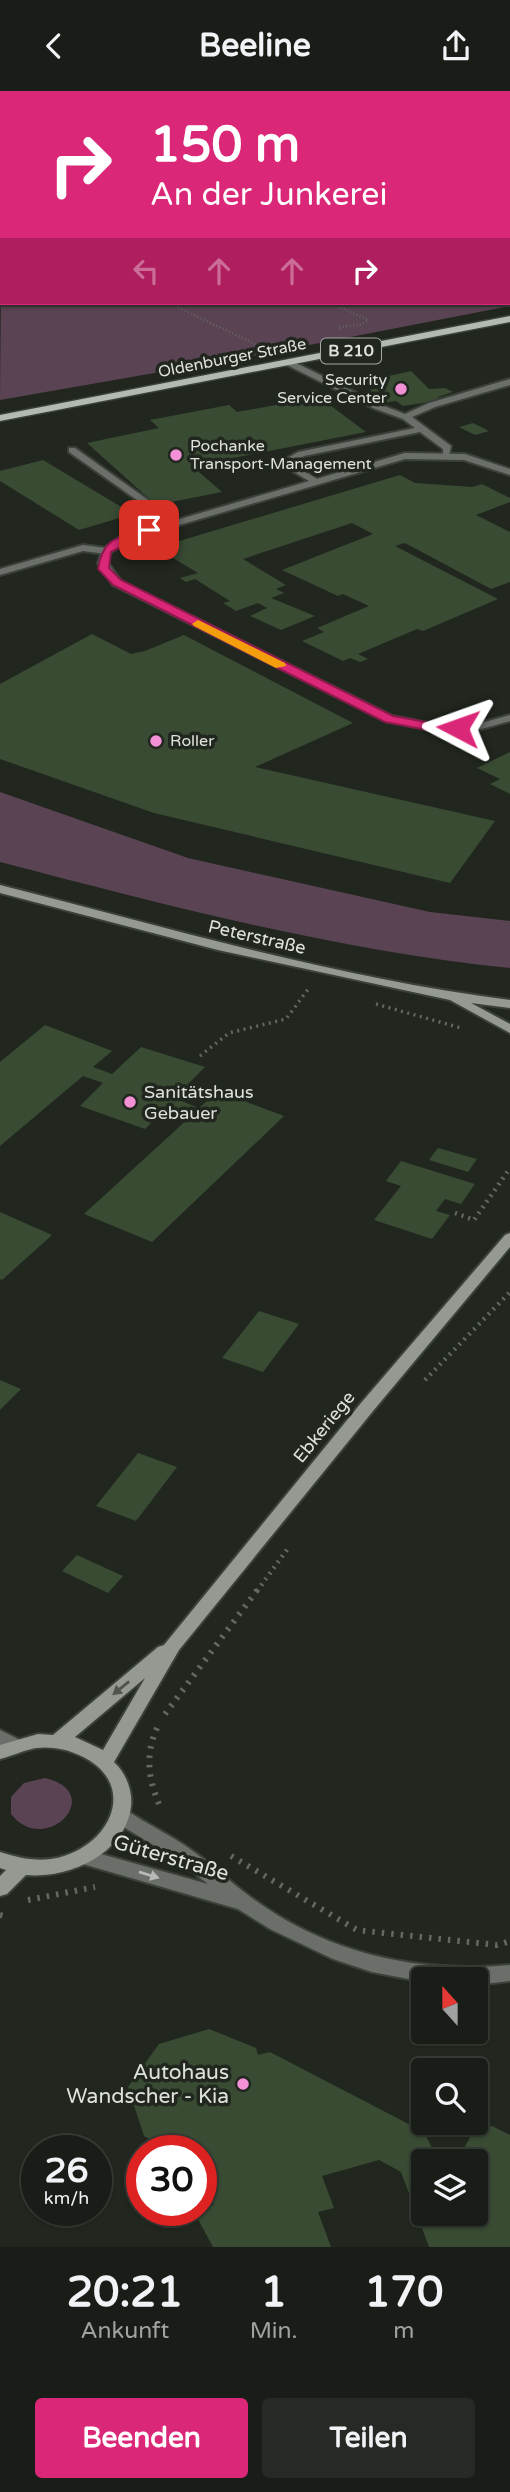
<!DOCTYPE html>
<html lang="de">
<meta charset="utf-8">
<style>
body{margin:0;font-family:"Varela Round",sans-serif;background:#262a24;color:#f1f3f6;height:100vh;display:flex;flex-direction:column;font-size:26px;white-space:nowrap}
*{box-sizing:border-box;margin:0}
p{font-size:23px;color:#9fa2a1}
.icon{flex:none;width:38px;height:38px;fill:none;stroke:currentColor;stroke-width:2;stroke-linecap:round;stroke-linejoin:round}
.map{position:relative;height:2156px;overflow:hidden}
.sheet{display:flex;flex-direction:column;background:#191d17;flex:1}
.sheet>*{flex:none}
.banner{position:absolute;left:0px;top:0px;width:511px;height:214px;box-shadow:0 2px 5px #0004,0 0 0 2px #373b36;background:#db2777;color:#fff;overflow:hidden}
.needle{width:46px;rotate:339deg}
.controls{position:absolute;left:411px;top:1876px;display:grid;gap:14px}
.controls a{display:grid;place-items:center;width:77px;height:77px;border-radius:7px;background:#191d17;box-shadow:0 2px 5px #0004,0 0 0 2px #373b36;font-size:35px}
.speed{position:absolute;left:21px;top:2044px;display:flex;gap:14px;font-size:35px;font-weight:700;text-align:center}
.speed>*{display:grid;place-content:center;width:91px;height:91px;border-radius:50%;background:#191d17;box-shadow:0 2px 5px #0004,0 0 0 2px #373b36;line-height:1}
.speed small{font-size:18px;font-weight:400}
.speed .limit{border:10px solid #d22;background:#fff;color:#111}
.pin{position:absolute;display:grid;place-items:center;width:60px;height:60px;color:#fff;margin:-30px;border-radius:14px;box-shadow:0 4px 10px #0006}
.me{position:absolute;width:77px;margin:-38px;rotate:274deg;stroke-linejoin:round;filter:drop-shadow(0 0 5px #0008)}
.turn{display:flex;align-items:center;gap:24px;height:147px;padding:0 35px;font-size:32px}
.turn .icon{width:91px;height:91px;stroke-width:2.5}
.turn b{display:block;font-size:49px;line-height:60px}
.lanes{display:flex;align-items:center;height:66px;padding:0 35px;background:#0003;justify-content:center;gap:35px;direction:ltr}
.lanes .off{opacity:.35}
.eta{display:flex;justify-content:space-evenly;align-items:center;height:119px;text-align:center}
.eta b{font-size:42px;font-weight:700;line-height:49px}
.button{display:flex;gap:14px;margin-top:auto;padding:14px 35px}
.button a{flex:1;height:80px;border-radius:7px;background:#db2777;color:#fff;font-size:28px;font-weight:700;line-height:80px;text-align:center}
.button a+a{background:#262a24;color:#f1f3f6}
header{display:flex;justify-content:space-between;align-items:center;height:91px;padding:0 35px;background:#191d17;font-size:32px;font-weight:700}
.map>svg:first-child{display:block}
</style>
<header><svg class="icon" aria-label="back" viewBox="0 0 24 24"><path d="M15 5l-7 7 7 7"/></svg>Beeline<svg class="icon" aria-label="share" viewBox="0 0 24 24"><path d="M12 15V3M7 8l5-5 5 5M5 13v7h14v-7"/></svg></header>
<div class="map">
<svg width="510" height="2156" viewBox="0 0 510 2156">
<rect width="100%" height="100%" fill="#21271f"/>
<g fill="#5a4352">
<polygon points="275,0 510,0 510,215 258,264 0,309 2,64 2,212 509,212 509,2 267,2"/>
<path d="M0,701l188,66 242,54 80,9v47c-174,-18 -341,-62 -510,-106z"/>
<path d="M45,1687c63,15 0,80 -34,36v-17l13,-14z"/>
</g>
<g fill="#394b33" fill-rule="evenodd">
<polygon points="411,280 429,298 445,297 453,301 438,306 442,309 403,315 396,310 383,312 369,299 380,297 371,289"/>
<polygon points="319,306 366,341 192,375 222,401 156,414 87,352 159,337 150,329 229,314 237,321"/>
<polygon points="473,332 489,340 475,344 459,336"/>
<polygon points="43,369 133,423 79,439 0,390 0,380"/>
<polygon points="400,384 415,392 472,396 482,393 510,407 510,411 476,424 510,441 510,491 491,498 405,452 395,455 498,508 423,540 417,538 358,563 368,568 360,571 350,567 343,570 302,550 324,541 317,537 369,515 343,503 338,505 282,479 373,443 352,432 243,468 286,494 276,498 284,502 271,507 315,525 281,539 250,525 267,517 258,512 236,520 223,512 230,510 195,488 186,491 180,487 198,482 156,457"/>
<polygon points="92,543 131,563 145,560 184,544 353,632 255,676 495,730 450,792 154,722 0,668 0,593"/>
<polygon points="510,661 510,703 490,693 500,688 477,677"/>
<polygon points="45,934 112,960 93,976 112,983 141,956 205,976 174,1007 199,1017 218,1000 284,1025 152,1151 84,1123 190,1026 166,1017 145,1038 80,1015 103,992 83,985 0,1055 0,971"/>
<polygon points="438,1057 477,1068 468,1081 429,1069"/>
<polygon points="401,1070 475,1093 461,1113 445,1108 436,1120 450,1124 432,1148 374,1129 401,1095 386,1090"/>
<polygon points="0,1121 52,1144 2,1189 0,1188"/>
<polygon points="259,1220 299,1233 263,1281 222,1267"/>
<polygon points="0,1289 21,1298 0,1319"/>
<polygon points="138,1362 177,1376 136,1430 96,1415"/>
<polygon points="77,1464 123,1485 108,1502 62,1480"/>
<path d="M209,1938l47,19 2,7 12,-3 154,80 14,28 24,-8 11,-20 19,-6 18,9v112h-81l-28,-75 -22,-12 -57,16 12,32 -16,4 13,35h-118l-20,-37 21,-5 -13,-36v-18h-29l-28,-15 -16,-49 31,-43zM424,2070h52v53h-52z"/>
</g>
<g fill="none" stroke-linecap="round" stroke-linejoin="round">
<g stroke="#3b413a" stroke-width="4">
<g id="lane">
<polygon points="290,269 379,313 405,323 429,312 510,288 510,294 435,316 412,326 451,355 449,365 443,365 443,358 420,341 304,365 291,372 317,388 319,390 314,393 279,372 298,361 415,337 403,328 373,317 287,274 287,270"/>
<polygon points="69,357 75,357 179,431 171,433 69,361"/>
<polygon points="83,454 106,457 111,460 106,463 83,460 0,484 0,478"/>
</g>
</g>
<g stroke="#3b413a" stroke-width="4">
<g id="street">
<polygon points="16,0 28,0 13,2"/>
<polygon points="106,0 114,0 116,2 107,2"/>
<polygon points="244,0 251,0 252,2 245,2"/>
<polygon points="2,2 2,7 0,7 0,3"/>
<rect x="509" y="84" width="1" height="4"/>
<polygon points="405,362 465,363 510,378 510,384 464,369 405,368 128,449 110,462 108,472 121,490 392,625 443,635 474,634 510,624 510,630 474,640 443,641 385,630 113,494 98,472 102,459 122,445"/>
<polygon points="0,1639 20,1649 23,1654 20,1659 14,1661 0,1655"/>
<path d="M121,1717c10,4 18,11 28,16 15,9 31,17 45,28 18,12 33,27 50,40 77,60 170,82 266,73v16l-34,4v-6h-52v3l-52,-10 -39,-13 -63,-30 -32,-20 -162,-47 -2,-5 2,-5 7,-3 125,35 -34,-26 -60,-37 -2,-5 2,-5z"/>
</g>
</g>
<g stroke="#3b413a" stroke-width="4">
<g id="secondary">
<path d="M0,794c169,43 337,93 510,115v8l-39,-5 39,21v9l-60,-33 -232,-50 -218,-57z"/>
<path d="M510,1142v14l-137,164 -194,239 -65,112c12,11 19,29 17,45 -6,47 -62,72 -105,68l-19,19 -7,2v-20l6,-6 -6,-2v-16c21,7 43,11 64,4 52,-17 72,-76 15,-101 -12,-6 -29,-9 -43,-7 -12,2 -24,8 -36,11v-14l38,-11 15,1 105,-88 6,-2 197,-242 144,-168zM145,1587l-42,72 -28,-13z"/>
</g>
</g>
<g stroke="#3b413a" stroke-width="3">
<polygon id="primary" points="510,225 510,231 0,330 0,324"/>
</g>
<g stroke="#636861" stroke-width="2.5" stroke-dasharray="1 2.5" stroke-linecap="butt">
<polyline points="298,2 300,0"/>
<polyline points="169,212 259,255"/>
<polyline points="331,212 368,229 360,234 339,236 341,240"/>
<polyline points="340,215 358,212"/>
</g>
<g stroke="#636861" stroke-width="3.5" stroke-dasharray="2 4.5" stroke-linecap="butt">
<polyline points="376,913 461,937"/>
<polyline points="200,965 229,942 286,928 309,897"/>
</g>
<g stroke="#636861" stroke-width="4.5" stroke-dasharray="2 5" stroke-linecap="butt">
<polyline points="455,1122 474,1129 510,1077"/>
<polyline points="425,1289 510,1201"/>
<polyline points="257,1500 289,1456"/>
</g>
<g stroke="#636861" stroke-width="6" stroke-dasharray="2.5 7" stroke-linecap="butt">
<polyline points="165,1623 258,1498"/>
<path d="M157,1637c-13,29 -8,53 4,81"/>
<polyline points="231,1765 357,1839 497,1854 510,1850"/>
<polyline points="28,1809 95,1796"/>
<polyline points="0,1824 4,1825"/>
</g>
<use href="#lane" fill="#6b6f6a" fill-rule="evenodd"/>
<use href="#street" fill="#6b6f6a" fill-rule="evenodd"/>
<use href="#secondary" fill="#949992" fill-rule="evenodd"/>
<use href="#primary" fill="#b3bab1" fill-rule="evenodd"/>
</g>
<defs><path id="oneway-solid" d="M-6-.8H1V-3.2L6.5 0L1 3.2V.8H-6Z" transform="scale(1.75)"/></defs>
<use fill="#4f554d" href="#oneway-solid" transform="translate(121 1597) rotate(141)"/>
<use fill="#b6bab5" href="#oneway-solid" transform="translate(149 1784) rotate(17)"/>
<path fill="#db2777" stroke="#8e194d" stroke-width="2" d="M146,437l9,2 -44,22 -2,16 12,12 272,136 50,9h15l7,3 -22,5 -58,-11 -272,-137 -15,-16c5,-32 20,-31 48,-41z"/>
<polygon fill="#f59e0b" points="198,529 285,572 286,575 276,577 194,535 192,533"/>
<g fill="#f291d6" stroke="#21271f" stroke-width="2.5">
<circle cx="401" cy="298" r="7"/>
<circle cx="176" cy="364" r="7"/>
<circle cx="156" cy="650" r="7"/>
<circle cx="130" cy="1011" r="7"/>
<circle cx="243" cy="1993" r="7"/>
</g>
<g text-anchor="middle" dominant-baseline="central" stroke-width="7" stroke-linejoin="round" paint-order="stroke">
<rect fill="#21271f" stroke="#a5aaa4" stroke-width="2" x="321" y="247.5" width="60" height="25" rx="5"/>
<g font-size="16" font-weight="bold" fill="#dee2dd">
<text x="351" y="260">B 210</text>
</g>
<g font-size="16" fill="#dee2dd" stroke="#21271f">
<text transform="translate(232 267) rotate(-11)">Oldenburger Straße</text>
</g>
<g font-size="16" fill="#dee2dd" stroke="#21271f" text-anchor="start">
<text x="387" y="289" text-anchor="end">Security<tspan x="387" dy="18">Service Center</tspan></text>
<text x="190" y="355">Pochanke<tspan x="190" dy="18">Transport-Management</tspan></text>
<text x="170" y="650">Roller</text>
</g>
<g font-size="18" fill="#dee2dd" stroke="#21271f">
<text transform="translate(257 846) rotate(13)">Peterstraße</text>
<text transform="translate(324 1336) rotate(-51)">Ebkeriege</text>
</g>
<g font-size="18" fill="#dee2dd" stroke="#21271f" text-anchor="start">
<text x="144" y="1001">Sanitätshaus<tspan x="144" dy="21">Gebauer</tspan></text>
</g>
<g font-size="21" fill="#dee2dd" stroke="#21271f">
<text transform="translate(171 1767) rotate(16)">Güterstraße</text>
</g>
<g font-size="21" fill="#dee2dd" stroke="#21271f" text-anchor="end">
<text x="229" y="1981">Autohaus<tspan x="229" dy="24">Wandscher - Kia</tspan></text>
</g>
</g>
</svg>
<div class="controls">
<a><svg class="needle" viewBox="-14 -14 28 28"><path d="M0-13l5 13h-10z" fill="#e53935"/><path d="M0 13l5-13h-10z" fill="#9fa2a1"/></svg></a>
<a><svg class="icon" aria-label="search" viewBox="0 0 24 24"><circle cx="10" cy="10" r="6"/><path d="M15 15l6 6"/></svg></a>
<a><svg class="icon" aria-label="layers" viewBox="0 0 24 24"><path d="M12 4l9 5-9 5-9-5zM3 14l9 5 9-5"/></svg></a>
</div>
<div class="speed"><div>26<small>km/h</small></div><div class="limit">30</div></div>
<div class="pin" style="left:149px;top:439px;background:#d93025"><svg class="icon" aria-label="arrive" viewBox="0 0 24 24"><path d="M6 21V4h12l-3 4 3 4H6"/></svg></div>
<svg class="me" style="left:458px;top:637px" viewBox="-20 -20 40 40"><path d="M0-17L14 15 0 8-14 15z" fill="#db2777" stroke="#fff" stroke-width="4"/></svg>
<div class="banner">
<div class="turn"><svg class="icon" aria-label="right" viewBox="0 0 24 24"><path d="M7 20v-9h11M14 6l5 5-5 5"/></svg><div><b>150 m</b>An der Junkerei</div></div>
<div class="lanes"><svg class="icon off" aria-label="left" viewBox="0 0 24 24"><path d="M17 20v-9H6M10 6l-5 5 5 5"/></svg><svg class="icon off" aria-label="ahead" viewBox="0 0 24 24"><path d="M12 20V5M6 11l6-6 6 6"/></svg><svg class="icon off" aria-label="ahead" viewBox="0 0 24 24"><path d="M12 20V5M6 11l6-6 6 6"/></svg><svg class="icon" aria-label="right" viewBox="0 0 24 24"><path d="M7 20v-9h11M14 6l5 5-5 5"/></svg></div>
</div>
</div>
<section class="sheet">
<div class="eta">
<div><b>20:21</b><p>Ankunft</p></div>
<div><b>1</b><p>Min.</p></div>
<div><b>170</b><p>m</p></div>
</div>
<div class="button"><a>Beenden</a><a>Teilen</a></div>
</section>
